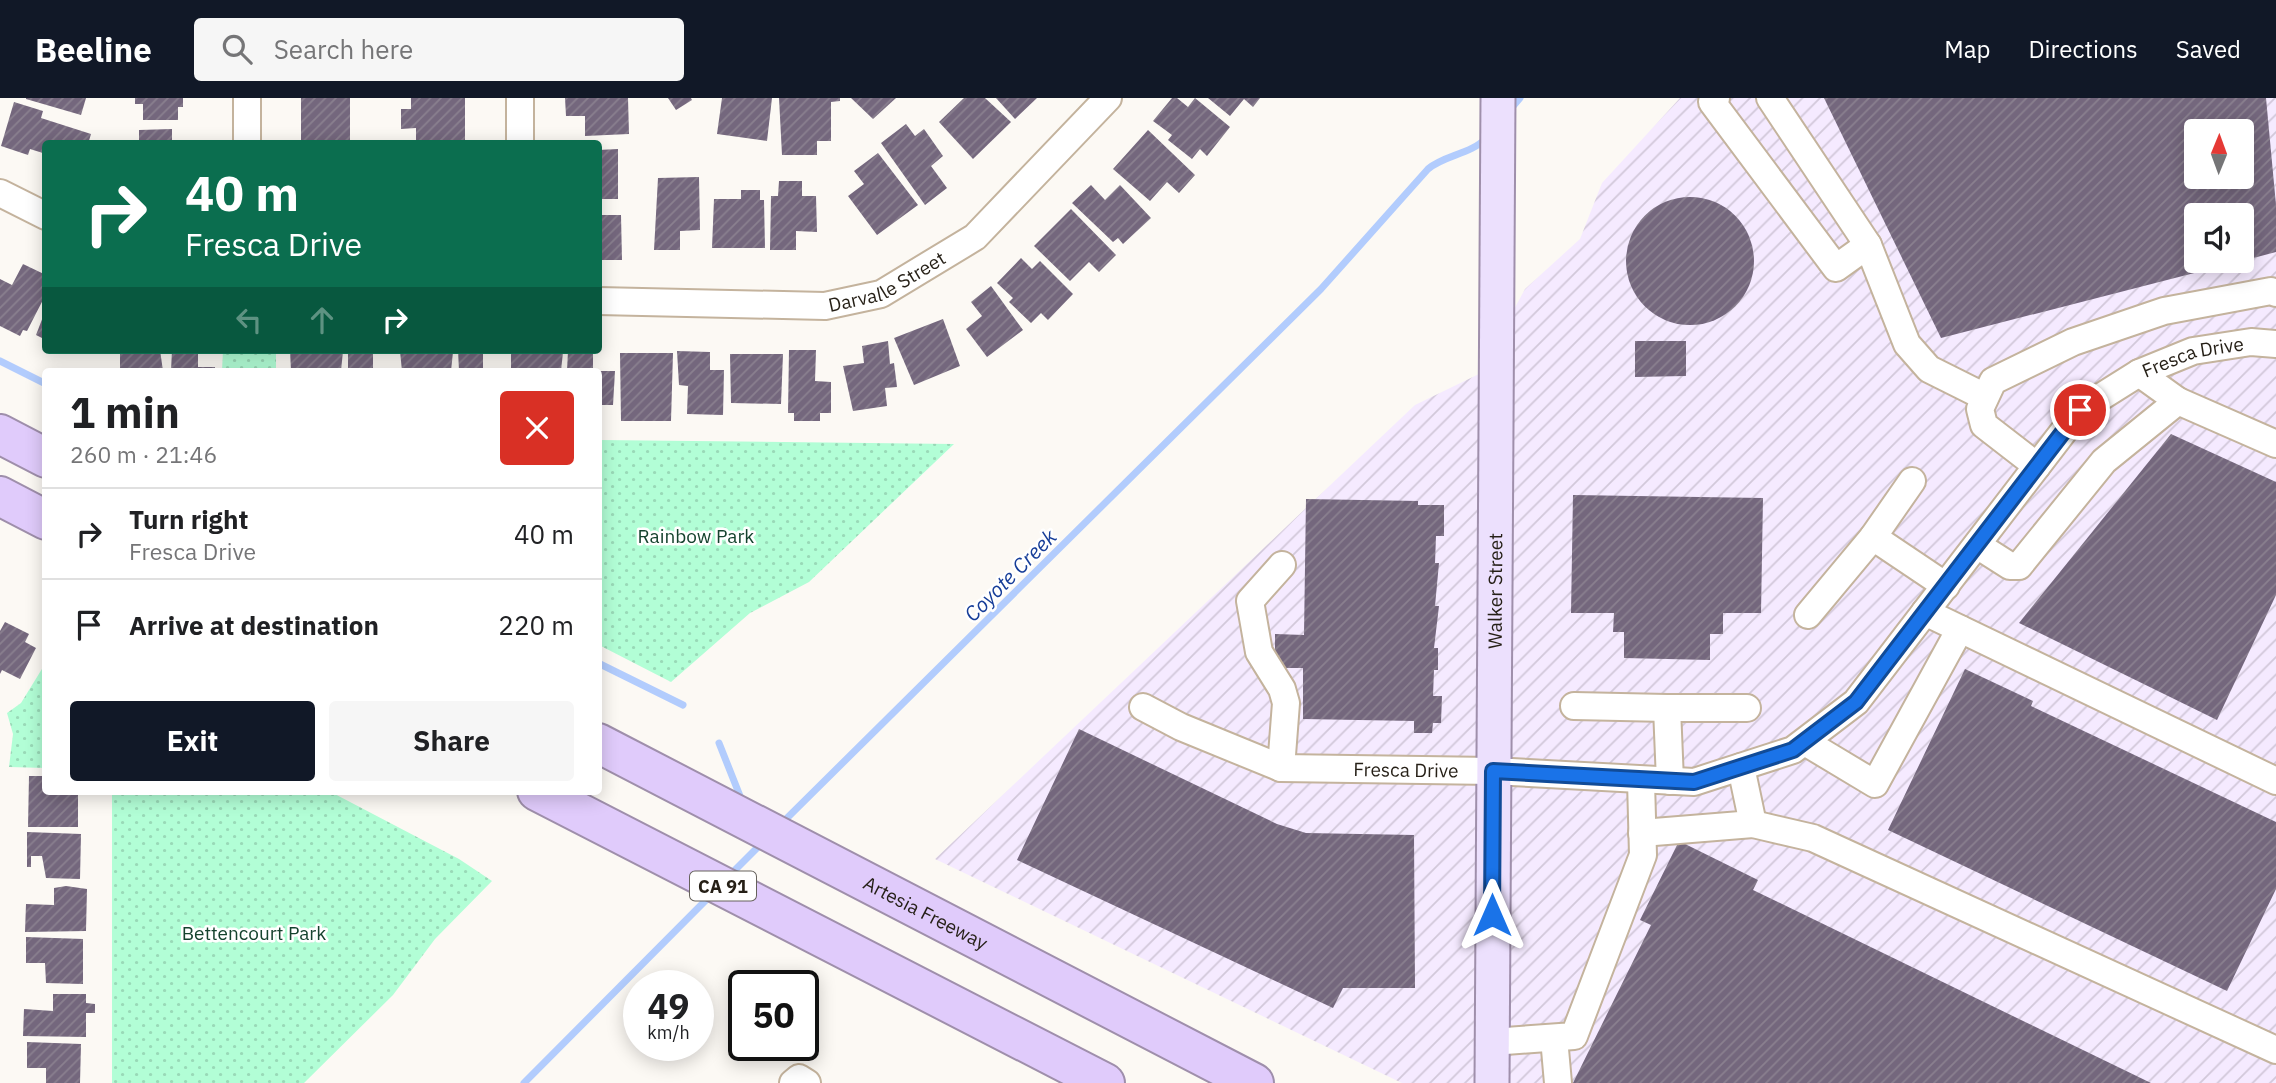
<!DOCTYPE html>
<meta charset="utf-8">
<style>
body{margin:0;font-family:"IBM Plex Sans",sans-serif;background:#f6f6f6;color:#202124;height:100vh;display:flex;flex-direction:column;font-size:26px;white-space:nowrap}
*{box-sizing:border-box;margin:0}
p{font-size:23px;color:#757577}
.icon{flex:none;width:38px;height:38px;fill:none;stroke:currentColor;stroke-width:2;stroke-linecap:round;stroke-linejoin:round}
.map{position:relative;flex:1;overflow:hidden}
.details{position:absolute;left:42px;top:270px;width:560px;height:427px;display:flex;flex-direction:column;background:#fff;border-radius:7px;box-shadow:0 4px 18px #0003}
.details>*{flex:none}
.hud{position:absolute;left:42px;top:42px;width:560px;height:214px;border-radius:7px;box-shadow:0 4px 18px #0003;background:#0b6e4f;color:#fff;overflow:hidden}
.needle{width:46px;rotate:1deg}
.controls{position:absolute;left:2184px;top:21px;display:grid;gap:14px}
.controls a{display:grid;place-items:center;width:70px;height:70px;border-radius:7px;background:#fff;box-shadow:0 4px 18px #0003;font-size:35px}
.speed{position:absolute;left:623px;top:872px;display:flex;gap:14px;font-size:35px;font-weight:700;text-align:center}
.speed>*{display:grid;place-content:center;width:91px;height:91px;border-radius:50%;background:#fff;box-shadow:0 4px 18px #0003;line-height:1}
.speed small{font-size:18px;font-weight:400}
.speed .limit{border:4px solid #111;border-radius:10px;background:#fff;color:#111}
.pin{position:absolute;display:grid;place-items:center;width:60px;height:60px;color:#fff;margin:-30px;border:4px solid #fff;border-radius:50%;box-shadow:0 2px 7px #0007}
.me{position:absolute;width:77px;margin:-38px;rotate:0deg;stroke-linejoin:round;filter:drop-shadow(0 0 5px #0008)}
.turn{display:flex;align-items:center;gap:24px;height:147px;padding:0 28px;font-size:32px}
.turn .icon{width:91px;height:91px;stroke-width:2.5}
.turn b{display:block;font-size:49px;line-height:60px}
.lanes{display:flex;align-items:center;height:66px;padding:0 28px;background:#0003;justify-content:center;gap:35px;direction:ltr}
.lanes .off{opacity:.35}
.round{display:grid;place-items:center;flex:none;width:74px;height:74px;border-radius:7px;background:#f6f6f6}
.summary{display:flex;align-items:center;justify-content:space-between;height:119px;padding:0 28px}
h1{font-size:42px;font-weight:700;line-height:52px}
.button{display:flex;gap:14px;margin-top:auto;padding:14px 28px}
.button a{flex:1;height:80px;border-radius:7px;background:#111827;color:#fff;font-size:28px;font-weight:700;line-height:80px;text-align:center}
.button a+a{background:#f6f6f6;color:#202124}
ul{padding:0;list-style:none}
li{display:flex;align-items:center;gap:21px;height:91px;padding:0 28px;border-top:2px solid #e0e0e0}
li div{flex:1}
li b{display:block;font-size:26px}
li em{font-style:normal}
header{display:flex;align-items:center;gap:42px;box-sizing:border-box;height:98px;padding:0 35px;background:#111827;color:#fff}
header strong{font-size:33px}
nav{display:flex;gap:38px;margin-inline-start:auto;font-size:24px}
.search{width:490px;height:63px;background:#f6f6f6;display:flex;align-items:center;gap:18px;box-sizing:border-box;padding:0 24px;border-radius:7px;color:#757577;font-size:26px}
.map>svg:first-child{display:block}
</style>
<header>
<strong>Beeline</strong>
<div class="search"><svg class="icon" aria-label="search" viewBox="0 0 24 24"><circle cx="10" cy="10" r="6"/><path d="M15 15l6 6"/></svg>Search here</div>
<nav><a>Map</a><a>Directions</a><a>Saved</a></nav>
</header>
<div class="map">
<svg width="2276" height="985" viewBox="0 0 2276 985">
<defs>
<pattern id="industrial-furrows" width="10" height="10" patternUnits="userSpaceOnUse" patternTransform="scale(1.75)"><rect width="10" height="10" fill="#f5eaff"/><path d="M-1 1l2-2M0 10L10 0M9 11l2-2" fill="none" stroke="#d2c8da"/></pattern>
<pattern id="park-dots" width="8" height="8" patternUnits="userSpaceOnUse" patternTransform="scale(1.75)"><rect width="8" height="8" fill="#b2fed6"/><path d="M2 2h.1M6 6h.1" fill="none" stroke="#99d9b7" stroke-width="1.8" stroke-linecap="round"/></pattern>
<pattern id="building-hatch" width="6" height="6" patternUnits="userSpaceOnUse" patternTransform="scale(1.75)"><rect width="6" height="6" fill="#74677d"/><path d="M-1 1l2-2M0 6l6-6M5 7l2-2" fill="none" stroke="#8a808f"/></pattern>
</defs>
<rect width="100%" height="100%" fill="#fcf9f4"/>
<path fill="url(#industrial-furrows)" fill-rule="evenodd" d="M1680,0h596v985h-874l-467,-224 480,-454 64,-31 46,-85 55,-50 22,-56zM2196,33h46v46h-46zM2196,117h46v46h-46z"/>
<g fill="url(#park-dots)">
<polygon points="223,252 276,252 276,273 222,273"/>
<polygon points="598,342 599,342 954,346 809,484 750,515 671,584 599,547"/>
<polygon points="45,566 45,670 9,669 13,636 7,615 21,605"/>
<polygon points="112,693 329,693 459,761 492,783 435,841 393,897 304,985 112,985"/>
</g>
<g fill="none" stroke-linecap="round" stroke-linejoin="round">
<g stroke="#b2ccfd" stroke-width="7">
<polyline points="1509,13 1520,0"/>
<polyline points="0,263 46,286"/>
<polyline points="598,565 683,607"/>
<polyline points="719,645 742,703"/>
<path d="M780,727l541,-536 107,-120c16,-14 44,-15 58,-31"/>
<polyline points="728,779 764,743"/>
<polyline points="524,985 713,795"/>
</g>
</g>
<g fill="url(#building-hatch)" fill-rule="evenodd">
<polygon points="86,0 81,17 26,1 26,0"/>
<polygon points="135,0 183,0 183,9 178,9 178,22 143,22 143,6 135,6"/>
<polygon points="301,0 350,0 350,44 301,46"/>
<polygon points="411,0 465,0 465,45 416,45 416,30 401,31 401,11 411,11"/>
<polygon points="565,0 628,0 629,36 585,38 585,18 566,18"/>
<polygon points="668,0 691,0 692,2 676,12"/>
<polygon points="722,0 772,0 767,43 717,36"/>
<polygon points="779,0 840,0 840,3 831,4 831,43 817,43 817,57 782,57"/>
<polygon points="851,0 896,0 873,21"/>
<polygon points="964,0 985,0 1011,24 973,61 939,24"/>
<polygon points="996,0 1037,0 1015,21"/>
<polygon points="1172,0 1177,0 1188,9 1195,0 1230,29 1207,58 1200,51 1192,61 1168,42 1172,37 1153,23"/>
<polygon points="1208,0 1260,0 1253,9 1244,1 1230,18"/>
<path d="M1824,0h442l10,107v47l-34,9v-46h-46v46l41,1 -296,76zM2196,33h46v46h-46z"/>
<polygon points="14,4 43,13 41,20 91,36 88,46 46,46 46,56 30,51 28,57 1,48"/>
<polygon points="906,26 915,38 924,31 943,58 931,68 947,90 925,107 881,45"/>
<polygon points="172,31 172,46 131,46 139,43 139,32"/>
<polygon points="1148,32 1195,77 1179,95 1167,84 1150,103 1113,71"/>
<polygon points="618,51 618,101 598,101 598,52"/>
<polygon points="878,55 918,107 877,137 848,98 864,86 854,73"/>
<polygon points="699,79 700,132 680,133 680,152 654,152 658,80"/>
<polygon points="779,83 802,83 802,98 816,98 817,134 796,133 796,152 770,152 771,98 778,98"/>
<polygon points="1091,87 1105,102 1120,87 1151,120 1123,146 1118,140 1113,144 1072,105"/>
<polygon points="741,92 760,92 760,102 764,102 765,150 712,150 714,101 741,101"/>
<circle cx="1690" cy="163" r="64"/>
<polygon points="1071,111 1116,157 1099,174 1089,164 1070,183 1034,148"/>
<polygon points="598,117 621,117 622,162 598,162"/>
<polygon points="1021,160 1032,171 1040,163 1073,196 1048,222 1041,215 1031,225 1009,204 1013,200 997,185"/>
<polygon points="23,166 46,177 46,196 27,233 23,232 20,238 0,228 0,181 12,187"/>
<polygon points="991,188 1023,232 987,259 966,231 982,218 971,204"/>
<polygon points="46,211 46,242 36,237"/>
<polygon points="943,221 960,268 914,287 894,240"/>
<polygon points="888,243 890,266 894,265 897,289 885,290 887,308 853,313 843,268 864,265 862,248"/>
<polygon points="1635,243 1686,243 1686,278 1635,279"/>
<polygon points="120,252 160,252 163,273 120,273"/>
<polygon points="172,252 198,252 198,269 215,269 215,273 171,273"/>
<polygon points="290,252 343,253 341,273 291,273"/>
<rect x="348" y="252" width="25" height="21"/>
<polygon points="458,252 483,252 483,271 493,270 492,273 459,273"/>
<polygon points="789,252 816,252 815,283 831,284 831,315 820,315 820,323 794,323 794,315 788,315"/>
<polygon points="400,253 453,254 451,273 402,273"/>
<polygon points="568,253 593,254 593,273 567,273"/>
<polygon points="677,253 710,254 710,272 724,272 723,317 687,316 688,288 679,287"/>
<polygon points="511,254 563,254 561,273 511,273"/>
<polygon points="620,255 673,255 671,323 621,323"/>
<polygon points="730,256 783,256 781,306 731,305"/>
<polygon points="598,273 615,273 613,307 598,307"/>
<polygon points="2171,336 2276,384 2276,497 2217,622 2019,525"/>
<polygon points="1573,397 1763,400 1761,515 1723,515 1723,536 1710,536 1710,562 1624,560 1624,534 1613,534 1614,515 1571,515"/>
<polygon points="1306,401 1418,403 1418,407 1444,407 1444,438 1436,438 1435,465 1439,465 1435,508 1439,508 1434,550 1438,550 1438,572 1434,572 1433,598 1442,598 1441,625 1433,625 1432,635 1414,635 1414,623 1303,621 1303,570 1275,570 1275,536 1304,537"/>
<polygon points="5,524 29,536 25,544 36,550 20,581 2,572 0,576 0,533"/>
<polygon points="1965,571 2033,603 2031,608 2276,724 2276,791 2227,893 1888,732"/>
<polygon points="1079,631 1277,726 1306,735 1414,737 1415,890 1343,890 1333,910 1017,762"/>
<polygon points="29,678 46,678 46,693 78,693 78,729 28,729"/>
<polygon points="27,734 81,736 80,781 46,780 42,758 31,758 31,769 27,769"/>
<polygon points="1679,743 1758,782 1753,792 2151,985 1573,985 1651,827 1640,822"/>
<polygon points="66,788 87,791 86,833 25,834 26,806 54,807 54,790"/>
<polygon points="26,839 83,841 83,886 46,885 45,865 26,865"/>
<polygon points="53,896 86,896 86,905 95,906 95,915 86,915 86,939 23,938 24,911 53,913"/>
<polygon points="27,944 81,946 80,985 46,985 46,970 27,970"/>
</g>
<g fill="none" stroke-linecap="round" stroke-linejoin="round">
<g stroke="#c4b39d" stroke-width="30">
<g id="minor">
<polyline points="1716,0 1712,4 1836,170 1868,147"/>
<polyline points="1770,0 1868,147 1907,246 1929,271 1985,299"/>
<polyline points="247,46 247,0"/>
<polyline points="520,46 520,0"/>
<polyline points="0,95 46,118"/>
<path id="s1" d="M598,203l227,5 56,-12 94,-57 133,-139"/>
<polyline points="2139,275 2178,303 2276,346"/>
<polyline points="2037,368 1984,327 1980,311 1993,283 2073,244 2164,213 2271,193 2276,195"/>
<polyline points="1873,439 1912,383"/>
<polyline points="1977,447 2010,468 2019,468 2104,363 2178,303"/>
<polyline points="1925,514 2276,683"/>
<polyline points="1808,517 1873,439 1946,488"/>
<polyline points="1574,608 1667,610"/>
<path id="s2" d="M1143,609l38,20 100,41 212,3 201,11 99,-32 63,-48 224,-292 59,-37 54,-22 58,-9 25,2"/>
<polyline points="1805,644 1875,686 1960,531"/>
<polyline points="1281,670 1286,605 1282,591 1259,554 1250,503 1282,467"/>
<polyline points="1670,683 1667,610 1747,610"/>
<polyline points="1753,726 1813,740 2276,952"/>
<polyline points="1642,735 1753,726 1741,669"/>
<polyline points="1554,940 1558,985"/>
<polyline points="1492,944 1574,938 1643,757 1641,683"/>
<polyline points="793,985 799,980 807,985"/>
</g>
</g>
<g stroke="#9f8fab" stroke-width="37">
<g id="major">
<path id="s3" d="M1492,985l6,-985"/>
</g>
</g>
<g stroke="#9f8fab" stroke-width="42">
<g id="highway">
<polyline points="0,336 46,360"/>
<polyline points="0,398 46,422"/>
<path id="s4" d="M598,645l656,340"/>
<polyline points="537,693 1105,985"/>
</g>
</g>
<use href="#minor" stroke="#fff" stroke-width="26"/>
<use href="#major" stroke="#ece0fd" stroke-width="33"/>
<use href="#highway" stroke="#e0cbfb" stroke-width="38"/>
</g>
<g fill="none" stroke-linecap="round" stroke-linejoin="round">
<g stroke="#114b97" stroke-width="18">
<polyline id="route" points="1492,817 1493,673 1694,684 1793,652 1856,604 2080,312"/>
</g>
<use href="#route" stroke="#1a73e8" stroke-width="12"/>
</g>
<g text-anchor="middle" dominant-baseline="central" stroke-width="5" stroke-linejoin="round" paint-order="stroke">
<rect fill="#fff" stroke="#66625c" stroke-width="2" x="690" y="773.5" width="66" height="29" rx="5"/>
<g font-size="18" font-weight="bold" fill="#251f16">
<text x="723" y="788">CA 91</text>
</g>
<g font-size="19" fill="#251f16" stroke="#fff">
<text stroke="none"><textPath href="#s1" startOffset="294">Darvalle Street</textPath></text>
<text stroke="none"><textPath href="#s2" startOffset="1242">Fresca Drive</textPath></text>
<text stroke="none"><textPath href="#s3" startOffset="492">Walker Street</textPath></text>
<text stroke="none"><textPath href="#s2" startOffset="276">Fresca Drive</textPath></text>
<text stroke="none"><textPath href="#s4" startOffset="369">Artesia Freeway</textPath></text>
</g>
<g font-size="19" fill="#15432e" stroke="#fff">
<text x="696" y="438">Rainbow Park</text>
<text x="254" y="835">Bettencourt Park</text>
</g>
<g font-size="21" font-style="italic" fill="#163d98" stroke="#fff">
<text transform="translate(1010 477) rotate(-45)">Coyote Creek</text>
</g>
</g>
</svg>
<div class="controls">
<a><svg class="needle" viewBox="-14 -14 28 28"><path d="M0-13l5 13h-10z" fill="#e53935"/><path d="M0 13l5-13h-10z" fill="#757577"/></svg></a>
<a><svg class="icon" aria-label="sound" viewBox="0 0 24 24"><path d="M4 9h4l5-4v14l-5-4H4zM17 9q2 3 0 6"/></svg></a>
</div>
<div class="speed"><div>49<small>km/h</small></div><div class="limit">50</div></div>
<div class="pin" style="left:2080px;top:312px;background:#d93025"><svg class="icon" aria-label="arrive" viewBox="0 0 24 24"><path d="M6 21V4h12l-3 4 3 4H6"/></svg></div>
<svg class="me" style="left:1492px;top:817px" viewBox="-20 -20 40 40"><path d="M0-17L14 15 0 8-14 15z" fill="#1a73e8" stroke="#fff" stroke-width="4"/></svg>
<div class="hud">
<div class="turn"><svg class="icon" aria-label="right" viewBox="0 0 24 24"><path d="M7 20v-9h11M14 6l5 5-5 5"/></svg><div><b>40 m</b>Fresca Drive</div></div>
<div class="lanes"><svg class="icon off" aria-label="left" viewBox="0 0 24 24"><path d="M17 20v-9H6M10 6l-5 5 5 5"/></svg><svg class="icon off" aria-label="ahead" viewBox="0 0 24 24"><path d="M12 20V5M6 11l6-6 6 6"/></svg><svg class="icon" aria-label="right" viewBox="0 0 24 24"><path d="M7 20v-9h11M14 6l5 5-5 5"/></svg></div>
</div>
<section class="details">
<div class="summary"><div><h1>1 min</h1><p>260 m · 21:46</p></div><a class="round" style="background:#d93025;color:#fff"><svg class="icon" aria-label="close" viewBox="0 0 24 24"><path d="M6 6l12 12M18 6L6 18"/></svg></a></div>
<ul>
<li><svg class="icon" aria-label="right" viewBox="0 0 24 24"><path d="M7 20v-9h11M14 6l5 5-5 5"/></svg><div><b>Turn right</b><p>Fresca Drive</p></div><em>40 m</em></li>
<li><svg class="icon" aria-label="arrive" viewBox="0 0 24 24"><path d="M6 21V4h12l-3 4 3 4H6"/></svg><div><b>Arrive at destination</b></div><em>220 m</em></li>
</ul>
<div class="button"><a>Exit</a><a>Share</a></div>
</section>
</div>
